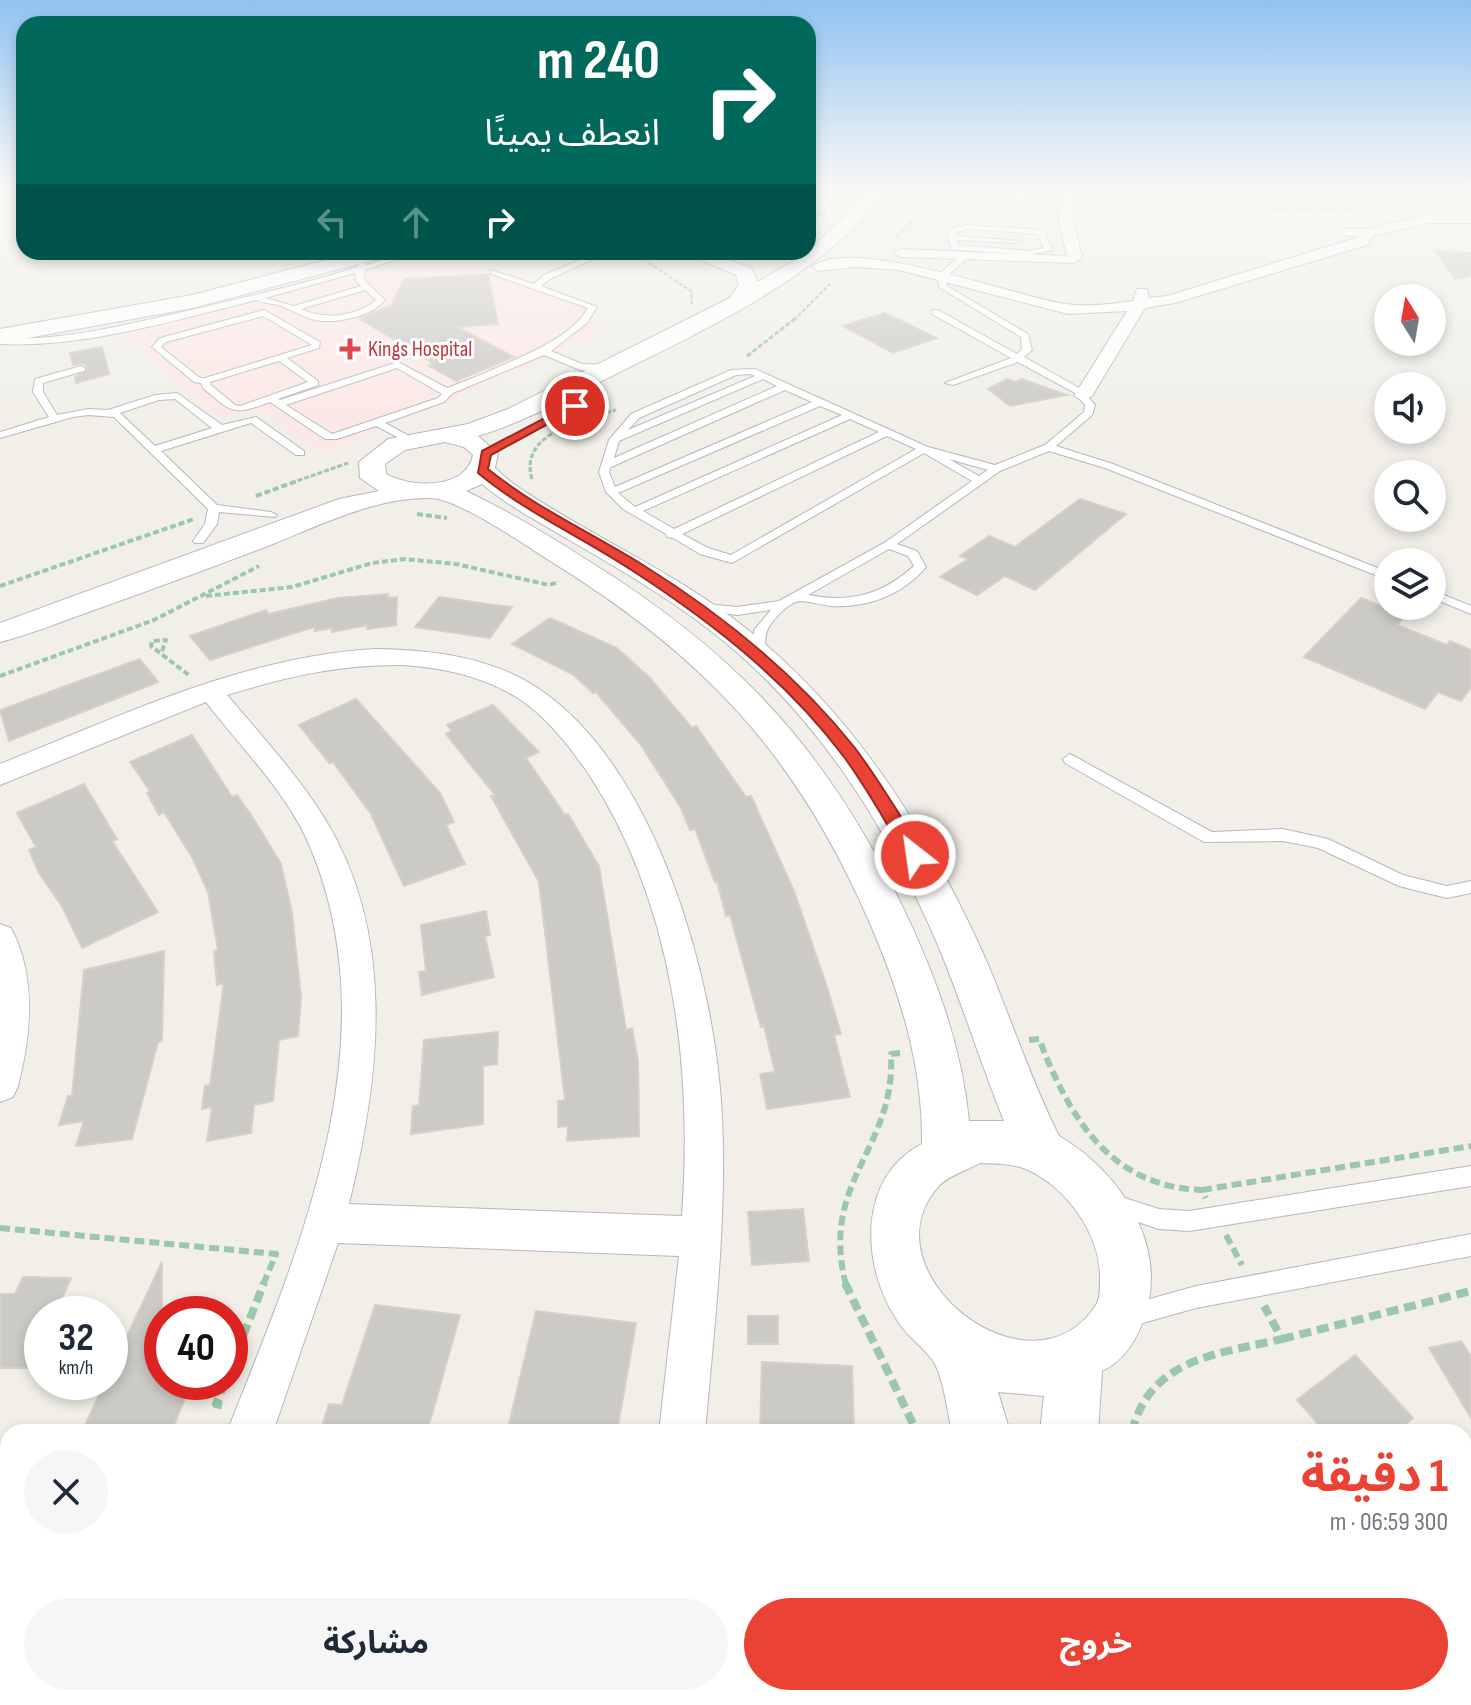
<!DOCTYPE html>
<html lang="ar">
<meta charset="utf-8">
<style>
body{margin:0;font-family:"Sofia Sans Condensed","Noto Sans Arabic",sans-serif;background:#f6f6f7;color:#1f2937;direction:rtl;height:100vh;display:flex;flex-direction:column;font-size:30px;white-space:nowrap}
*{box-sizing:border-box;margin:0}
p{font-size:26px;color:#747a83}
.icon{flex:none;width:44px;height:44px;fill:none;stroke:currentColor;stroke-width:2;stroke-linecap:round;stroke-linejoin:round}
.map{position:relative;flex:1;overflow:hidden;direction:ltr}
.sheet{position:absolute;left:0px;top:1424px;width:1472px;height:282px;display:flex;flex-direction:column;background:#fff;border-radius:24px 24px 0 0;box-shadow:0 4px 12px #0003;direction:rtl}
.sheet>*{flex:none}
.top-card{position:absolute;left:16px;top:16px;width:800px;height:244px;border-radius:24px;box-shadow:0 4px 12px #0003;direction:rtl;background:#00695c;color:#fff;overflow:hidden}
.needle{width:52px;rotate:349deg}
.controls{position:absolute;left:1374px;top:284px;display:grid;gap:16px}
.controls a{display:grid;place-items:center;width:72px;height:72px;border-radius:50%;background:#fff;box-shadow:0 4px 12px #0003;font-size:40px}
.speed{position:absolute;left:24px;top:1296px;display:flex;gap:16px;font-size:40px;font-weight:700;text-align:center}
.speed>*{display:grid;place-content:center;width:104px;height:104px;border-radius:50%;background:#fff;box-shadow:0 4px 12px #0003;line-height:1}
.speed small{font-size:20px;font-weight:400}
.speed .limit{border:12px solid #d22;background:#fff;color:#111}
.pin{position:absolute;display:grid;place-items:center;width:68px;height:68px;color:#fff;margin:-34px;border:4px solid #fff;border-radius:50%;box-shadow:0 2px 8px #0007}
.me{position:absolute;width:88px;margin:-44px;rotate:330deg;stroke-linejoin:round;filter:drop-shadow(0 0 6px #0008)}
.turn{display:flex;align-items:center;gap:28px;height:168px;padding:0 24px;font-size:36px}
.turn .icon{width:104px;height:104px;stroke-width:2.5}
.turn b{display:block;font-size:56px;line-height:68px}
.lanes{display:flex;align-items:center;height:76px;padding:0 24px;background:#0003;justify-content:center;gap:40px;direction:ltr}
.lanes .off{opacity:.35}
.round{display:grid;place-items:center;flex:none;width:84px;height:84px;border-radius:42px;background:#f6f6f7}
.summary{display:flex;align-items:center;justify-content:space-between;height:136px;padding:0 24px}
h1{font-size:48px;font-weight:700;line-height:60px;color:#ea4335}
.button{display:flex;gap:16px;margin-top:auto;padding:16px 24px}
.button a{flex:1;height:92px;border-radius:48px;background:#ea4335;color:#fff;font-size:32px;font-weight:700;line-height:92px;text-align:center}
.button a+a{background:#f6f6f7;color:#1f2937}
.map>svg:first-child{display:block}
</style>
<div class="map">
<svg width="1471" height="1705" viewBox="0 0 1471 1705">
<rect width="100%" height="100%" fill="#f1efe8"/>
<polygon fill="#fce8e6" points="480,265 592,304 594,335 472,392 319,454 258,408 221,419 120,336 394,268"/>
<g fill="#cccac5" stroke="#d6d1c6" stroke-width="2">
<polygon points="1436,251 1471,253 1471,276 1455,279"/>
<polygon points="488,274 498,324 457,327 514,357 456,381 429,366 434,364 360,319 392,305 404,279"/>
<polygon points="885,313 937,338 893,353 843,326"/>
<polygon points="102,347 109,374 76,383 75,377 89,369 83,363 73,365 70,353"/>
<polygon points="1007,379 1015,382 1022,379 1067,395 1010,406 988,389"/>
<polygon points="1080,499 1126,514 1035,590 1005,576 977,595 940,577 968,559 960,556 989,536 1015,547"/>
<polygon points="388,594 388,598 397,597 396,625 367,629 368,625 332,632 332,628 315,631 314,627 210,660 190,636 266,610 268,614 338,598"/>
<polygon points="439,597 487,604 512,607 490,638 415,627"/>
<polygon points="1361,598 1405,616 1397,625 1447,645 1450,641 1471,650 1471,687 1461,701 1438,692 1425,709 1304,657"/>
<polygon points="550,618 617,648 650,678 692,728 696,726 746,797 751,796 794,891 827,987 841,1034 834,1035 850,1097 767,1109 760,1074 775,1072 764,1026 761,1027 730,915 726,916 717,881 715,882 695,829 690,830 681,808 641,745 596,692 593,693 574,675 512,644"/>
<polygon points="140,659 158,682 9,741 0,710"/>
<polygon points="356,699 440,793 454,822 446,825 465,864 404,886 371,814 333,762 330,764 299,725"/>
<polygon points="493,705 539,752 526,758 565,815 568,814 599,866 626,1030 632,1028 638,1060 639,1136 567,1141 568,1126 558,1127 558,1101 565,1100 539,882 491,796 495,795 446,734 452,731 447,725"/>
<polygon points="192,735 232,797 237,795 252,816 281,864 292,913 301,997 298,1036 279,1040 273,1101 254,1105 251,1133 207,1141 212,1107 202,1109 205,1086 210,1085 224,983 217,985 214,951 218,950 208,892 193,859 164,812 159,815 147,793 150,791 130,762"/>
<polygon points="84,784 117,839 112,841 158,912 82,948 63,908 39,873 29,850 36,847 17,813"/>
<polygon points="486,911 490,935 485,936 494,977 422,995 419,972 426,971 421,925"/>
<polygon points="164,951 162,1041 158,1042 132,1139 76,1146 84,1121 59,1125 68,1096 72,1096 84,970"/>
<polygon points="498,1032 497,1064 483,1066 483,1124 411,1134 413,1106 419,1105 424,1040"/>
<polygon points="803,1209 809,1261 752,1265 748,1212"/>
<polygon points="162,1262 162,1382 192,1382 171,1432 82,1432 105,1382 110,1382 110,1372"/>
<polygon points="23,1277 71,1278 55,1314 42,1314 42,1344 31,1368 0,1368 0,1294 15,1294"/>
<polygon points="375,1305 460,1315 427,1432 320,1432 329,1404 342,1405"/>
<polygon points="536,1311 636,1323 617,1432 507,1432"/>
<rect x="748" y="1316" width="30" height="28"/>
<polygon points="1461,1341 1471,1356 1471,1418 1429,1348"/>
<polygon points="1355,1355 1413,1418 1397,1432 1325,1432 1297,1400"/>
<polygon points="762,1362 852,1366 854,1432 760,1432"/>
</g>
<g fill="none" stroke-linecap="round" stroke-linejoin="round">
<g stroke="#b5b8bc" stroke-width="2">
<g id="service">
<polygon points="1033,189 1054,189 1071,193 1068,195"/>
<polygon points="24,199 24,203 0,206 0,202"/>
<path d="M969,225l74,5 10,20 -24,5 -77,-6 -4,-11 1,-9zM969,229l68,5 7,14 -15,3 -71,-6v-5l60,3 4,-2 -65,-5 -1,-4z"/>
<path d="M407,252h12l-54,18 -1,10 21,20c-14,17 -49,24 -70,20 -13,-3 -23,-10 -34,-14 -8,-3 -17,-2 -24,-6 -83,20 -171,48 -257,44v-6c58,3 113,-10 169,-23 63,-14 127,-29 189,-48l2,-4 7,2zM355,273l1,8 5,5 -67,20 -29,-8zM365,290l11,10c-20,17 -52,20 -75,9z"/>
<path d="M599,252h10l-59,27 -9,7 56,21 -10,16 -36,28 31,13 30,1 5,3 -2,2h-35l-36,-15 -91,38 -9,9 -59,21 28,15v4l-4,1 -33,-17 -39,13h-12l-55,-37c-38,14 -37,11 -67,-14l-2,-5 -7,-1 -42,-35 8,-9 104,-28 56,32 -1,6 -32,10 31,23v4l-40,14 2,1 118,-38 49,26c32,-12 64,-26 93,-40 19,-11 36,-20 48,-40l-97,-34v-4l43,14 10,-9zM263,316l49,29 -107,33h-5l-39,-31 5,-5zM279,361l29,21 -68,24 -5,-1 -24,-20 -1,-3zM397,368l45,26 -4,4 -106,36 -46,-29z"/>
<polygon points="654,252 698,252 699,253 695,255"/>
<path d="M961,255l7,2 -23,21 2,8 81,48 4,16 -8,7 57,32 14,16 -3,10 -36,31 57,18 275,108v8l-283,-112 -56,-17 -49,20 -103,73 20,7 9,16c-24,28 -58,41 -95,39 -10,-1 -21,-5 -31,-5 -11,1 -27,18 -32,28 -5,8 -1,21 -4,30h-10v-29l17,-20 -34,5 -40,-6v-6l40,4 42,-6 105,-58 88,-62 -48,-28 -192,110 -32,-9 -27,-16 -6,-1 -1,-3 -43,-25 -17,-17 -7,-20 10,-32 22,-26 100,-44 24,-1 173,78 67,18 50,-20 39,-33 1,-7 -10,-12 -57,-31 -65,23 -8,-2 66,-25 -79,-44v-4h6l79,44 5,-5 -1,-12 -82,-50 -1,-12zM751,374l4,2 -127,54 11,-12 97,-43zM763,379l14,7 -163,72 5,-17zM785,390l27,12 -197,85 -6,-15 2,-5zM820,406l22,9 -207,92 -17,-14zM850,419l29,13 -205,97 -31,-18zM887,436l29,13 -185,106 -23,-7 -26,-14zM949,459l39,11 -9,6zM889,549l19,7 6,10c-32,29 -64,37 -106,29z"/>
<path d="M81,366l5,3 -2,2 -41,12v9l14,23 31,-6 20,1 47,-15 22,-2 45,32 34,-8 48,34v4h-8l-45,-32 -90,28 56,54 54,7 6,3 -2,2 -56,-5 -2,12 -14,19h-8l-2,-2 12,-17 3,-15 -94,-92 -26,-2 -15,2 -73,21v-6l49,-15 -16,-25 2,-13zM175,399l37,29 -57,18 -35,-33 39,-13z"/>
<polygon points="1432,590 1471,606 1471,614 1432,598"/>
<polygon points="1070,754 1212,832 1283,829 1328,839 1403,875 1447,886 1471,881 1471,893 1447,898 1399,886 1318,848 1283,841 1204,842 1065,763 1063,759"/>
<polygon points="1471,1166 1471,1186 1189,1231 1159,1229 1108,1212 1105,1205 1108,1198 1115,1195 1159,1209 1189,1211"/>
<polygon points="1471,1234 1471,1256 1196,1308 1125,1328 1117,1325 1114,1317 1117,1309 1125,1306 1196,1286"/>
</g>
</g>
<g stroke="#b5b8bc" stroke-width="2">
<g id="minor">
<polygon points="1062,189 1074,189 1073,220 1082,257 1074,263 901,257 894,253 901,249 1067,256 1059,220"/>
<path d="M1428,215h43v8h-43l-55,13 -6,9 -192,58 -30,5 -53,88 -9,5 -9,-5 53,-85 -59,3 -169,-44 -43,-3 -37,4 -7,-4c39,-32 202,29 253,37 23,3 46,0 68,-3l4,-12h10l2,9 18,-2 192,-59 -17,-2v-6h26z"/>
<path d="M376,649c56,1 116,8 163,40 118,79 177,293 183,428 5,105 -8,211 -17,315h-46l20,-176 -341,-13 -65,189h-46c72,-182 164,-389 84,-583 -22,-55 -70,-101 -105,-147l-206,83v-21c121,-48 244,-108 376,-115zM403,665c41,3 79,11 115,33 28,18 51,48 70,75 85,129 105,292 94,443l-333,-12c31,-127 48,-267 -24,-385 -28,-45 -64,-84 -98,-124 58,-18 114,-31 176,-30z"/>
<path d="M0,924l11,4c26,49 20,107 7,158l-5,11 -13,5z"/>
<polygon points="1471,1573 1471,1629 1464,1632 1464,1576"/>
<polygon points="1464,1683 1471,1705 1419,1705 1418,1698 1464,1698"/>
<polygon points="119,1698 171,1698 168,1705 116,1705"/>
<polygon points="622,1698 674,1698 673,1705 621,1705"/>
</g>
</g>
<g stroke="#b5b8bc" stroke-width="2">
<g id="tertiary">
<path d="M872,189h17c-70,90 -178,137 -277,187 -44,21 -87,46 -134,60l20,17 -3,15 16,14c77,54 164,89 237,148 105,84 179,200 234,321 27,61 47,125 77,185 62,36 112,112 84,185 -8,22 -20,40 -41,50l-4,61h-58l4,-36 -46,-4 12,40h-58c-4,-18 -9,-57 -19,-71 -9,-14 -27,-25 -36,-41 -36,-54 -40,-143 25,-176 1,-78 -22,-152 -53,-223 -74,-169 -166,-266 -322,-362 -25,-16 -90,-61 -117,-61 -53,-1 -108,26 -157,46 -60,23 -119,45 -179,66 -31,11 -62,24 -94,32v-19l339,-124 40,-8 -19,-13 -1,-16 29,-23 80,-15 40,-15 222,-111 9,-14 -3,-9 -54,-23h26l43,16 7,14 50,-30zM445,442l19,5 9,8c-7,35 -62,33 -87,19l-1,-10 20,-14zM482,484c26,22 57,38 87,56 47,27 95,55 138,88 107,81 181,199 233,322 23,56 41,114 64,171h-35c-7,-73 -32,-141 -63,-207 -77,-162 -167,-260 -319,-354 -39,-25 -79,-49 -121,-69zM980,1163c15,1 34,0 48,7 41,19 74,67 72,112 0,8 0,17 -4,23 -65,100 -233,-33 -158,-118 9,-11 30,-17 42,-24z"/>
<rect x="968" y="1698" width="66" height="7"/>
<rect x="1056" y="1698" width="66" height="7"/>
</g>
</g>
<g stroke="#b6babf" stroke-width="2">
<polygon id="secondary" points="357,252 391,252 388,256 193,308 0,343 0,329 192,295"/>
</g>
<g stroke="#9cc7a9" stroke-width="2" stroke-dasharray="4 2" stroke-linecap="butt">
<polyline points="1100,189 1205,208 1382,210"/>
<polyline points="1104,192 1127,206 1177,206"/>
<polyline points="814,220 849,189"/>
<polyline points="897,237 926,207 937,189"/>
<polyline points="620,256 646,260"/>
<polyline points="649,263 691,291 692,304"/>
<polyline points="794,320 830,284"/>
</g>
<g stroke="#9cc7a9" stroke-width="3" stroke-dasharray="5 2" stroke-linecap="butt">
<polyline points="747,356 796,318"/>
<path d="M532,479c-14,-46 51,-59 84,-69"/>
<polyline points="291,483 348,463"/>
</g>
<g stroke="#9cc7a9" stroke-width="4" stroke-dasharray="6 3" stroke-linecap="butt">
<polyline points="256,496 297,481"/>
<polyline points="417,514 447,518"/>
<polyline points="0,586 194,519"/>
<polyline points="206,596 292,587 372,563 404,559 456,564 549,585 559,582"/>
<polyline points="162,651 166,640 152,641 151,646 190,676"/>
<polyline points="0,676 154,620 259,566"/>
</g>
<g stroke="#9cc7a9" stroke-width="6" stroke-dasharray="10 5" stroke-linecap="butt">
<path d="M1029,1040l10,-1c30,77 70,148 163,151l4,8"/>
<polyline points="1202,1190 1471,1146"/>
<polyline points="0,1228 276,1254 263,1285"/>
<polyline points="1226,1235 1242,1265"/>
<path d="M846,1285c-27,-105 50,-135 45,-231l9,-1"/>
</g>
<g stroke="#9cc7a9" stroke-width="8" stroke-dasharray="12 6" stroke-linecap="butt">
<polyline points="845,1283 917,1432"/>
<polyline points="1282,1339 1471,1291"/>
<polyline points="230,1369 264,1283"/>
<polyline points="225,1382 216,1404 225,1406"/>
<path d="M1132,1432c18,-74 86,-78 150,-93l-18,-33"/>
</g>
<use href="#service" fill="#fff" fill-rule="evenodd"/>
<use href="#minor" fill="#fff" fill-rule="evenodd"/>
<use href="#tertiary" fill="#fff" fill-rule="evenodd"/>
<use href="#secondary" fill="#fff" fill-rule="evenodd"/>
</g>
<linearGradient id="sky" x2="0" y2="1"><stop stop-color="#8fc3f1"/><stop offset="0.44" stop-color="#f9f8f5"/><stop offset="1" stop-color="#f9f8f5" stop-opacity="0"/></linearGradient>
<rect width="1471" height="428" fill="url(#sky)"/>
<path fill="#ea4335" stroke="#982c22" stroke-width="2" d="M571,404l10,2 -90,49 -3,14c48,39 104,64 155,96 80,50 153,109 212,183 24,32 45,68 67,102v10h-13c-22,-34 -41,-71 -65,-103 -56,-75 -130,-133 -208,-184 -52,-35 -110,-60 -158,-100l4,-22z"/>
<path fill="#e0444e" stroke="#fff" stroke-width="3" d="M346 337h8v8h8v8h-8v8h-8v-8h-8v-8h8z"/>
<g text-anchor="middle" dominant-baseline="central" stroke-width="6" stroke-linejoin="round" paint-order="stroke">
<g font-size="22" fill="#be3a42" stroke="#fff" text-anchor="start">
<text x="368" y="349">Kings Hospital</text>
</g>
</g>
</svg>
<div class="controls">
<a><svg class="needle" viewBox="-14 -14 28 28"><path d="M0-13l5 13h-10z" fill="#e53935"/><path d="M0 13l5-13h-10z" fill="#747a83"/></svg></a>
<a><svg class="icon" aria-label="sound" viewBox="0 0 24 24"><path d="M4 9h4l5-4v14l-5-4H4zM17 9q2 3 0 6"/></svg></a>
<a><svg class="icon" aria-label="search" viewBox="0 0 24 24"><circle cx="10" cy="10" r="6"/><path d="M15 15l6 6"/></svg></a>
<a><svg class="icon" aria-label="layers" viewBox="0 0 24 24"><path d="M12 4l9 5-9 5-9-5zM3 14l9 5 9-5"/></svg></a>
</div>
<div class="speed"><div>32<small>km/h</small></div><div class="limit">40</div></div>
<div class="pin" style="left:575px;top:406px;background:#d93025"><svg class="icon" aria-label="arrive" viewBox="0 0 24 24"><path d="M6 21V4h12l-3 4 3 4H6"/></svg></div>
<svg class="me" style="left:915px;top:855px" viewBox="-20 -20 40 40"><circle r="17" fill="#ea4335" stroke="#fff" stroke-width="3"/><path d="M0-11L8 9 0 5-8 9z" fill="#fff"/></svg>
<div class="top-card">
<div class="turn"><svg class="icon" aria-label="right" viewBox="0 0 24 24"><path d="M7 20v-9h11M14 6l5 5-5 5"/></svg><div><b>240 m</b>انعطف يمينًا</div></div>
<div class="lanes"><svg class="icon off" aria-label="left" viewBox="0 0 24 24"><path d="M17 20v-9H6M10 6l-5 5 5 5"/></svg><svg class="icon off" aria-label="ahead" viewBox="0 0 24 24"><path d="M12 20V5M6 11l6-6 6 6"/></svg><svg class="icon" aria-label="right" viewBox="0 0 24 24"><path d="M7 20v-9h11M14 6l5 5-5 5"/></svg></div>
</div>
<section class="sheet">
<div class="summary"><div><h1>1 دقيقة</h1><p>300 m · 06:59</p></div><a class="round"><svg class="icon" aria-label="close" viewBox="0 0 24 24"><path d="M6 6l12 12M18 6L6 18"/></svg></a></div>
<div class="button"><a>خروج</a><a>مشاركة</a></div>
</section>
</div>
